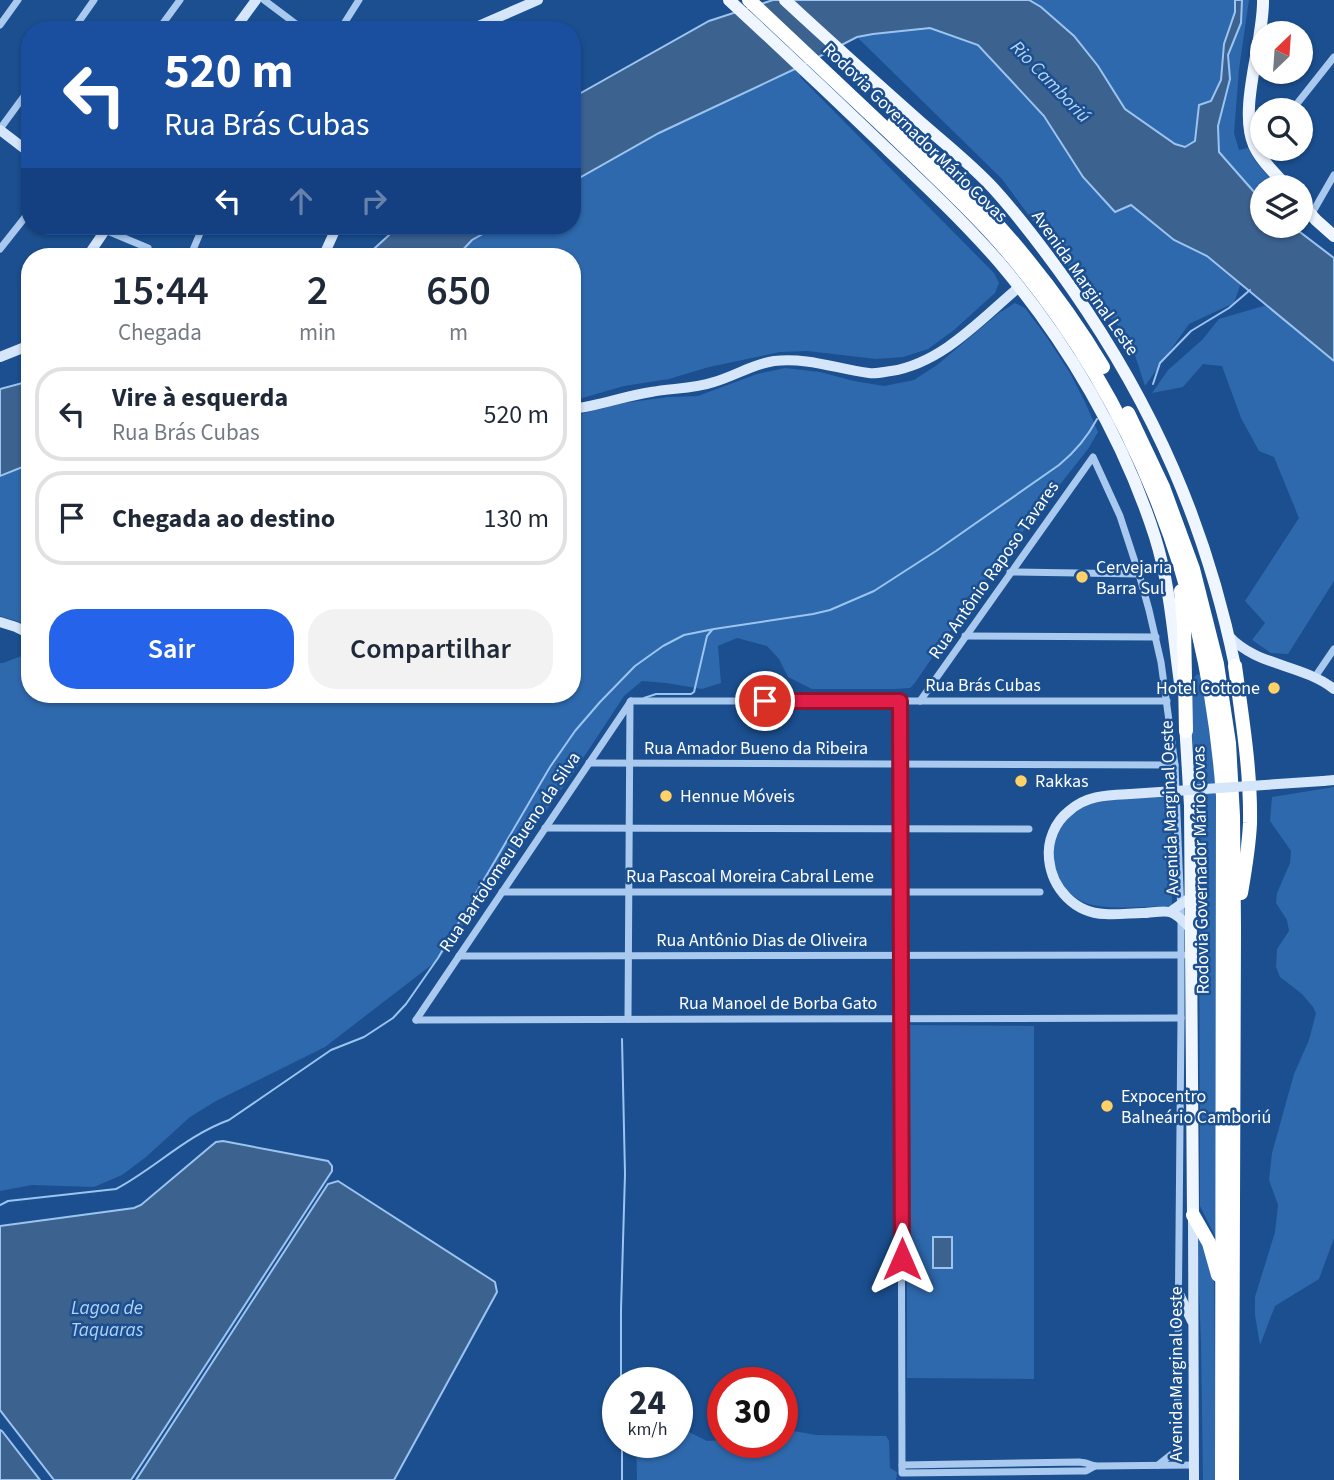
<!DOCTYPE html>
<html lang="pt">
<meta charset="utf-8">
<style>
body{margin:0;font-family:"Source Sans 3",sans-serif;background:#f2f2f3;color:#1f2937;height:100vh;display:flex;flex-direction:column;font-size:26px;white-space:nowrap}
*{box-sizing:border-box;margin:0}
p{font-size:23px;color:#747a83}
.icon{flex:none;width:38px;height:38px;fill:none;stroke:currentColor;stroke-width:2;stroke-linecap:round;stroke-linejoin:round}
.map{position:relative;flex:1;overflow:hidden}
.panel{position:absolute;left:21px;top:248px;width:560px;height:455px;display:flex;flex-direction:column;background:#fff;border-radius:28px;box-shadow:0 2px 5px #0004}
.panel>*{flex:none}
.banner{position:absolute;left:21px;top:21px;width:560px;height:214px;border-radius:28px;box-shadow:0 2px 5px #0004;background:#1a4fa0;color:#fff;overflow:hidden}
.needle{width:46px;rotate:25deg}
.tools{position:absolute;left:1250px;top:21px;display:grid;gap:14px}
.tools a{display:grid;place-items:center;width:63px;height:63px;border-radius:50%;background:#fff;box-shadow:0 2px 5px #0004;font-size:35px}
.speed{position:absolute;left:602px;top:1367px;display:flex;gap:14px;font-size:35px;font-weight:700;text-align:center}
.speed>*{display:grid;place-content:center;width:91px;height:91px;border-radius:50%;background:#fff;box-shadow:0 2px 5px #0004;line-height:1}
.speed small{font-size:18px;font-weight:400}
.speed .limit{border:10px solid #d22;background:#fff;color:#111}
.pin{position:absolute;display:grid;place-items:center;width:60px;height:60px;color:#fff;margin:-30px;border:4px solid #fff;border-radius:50%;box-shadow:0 2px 7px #0007}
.me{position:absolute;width:77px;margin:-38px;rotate:0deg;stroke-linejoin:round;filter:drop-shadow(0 0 5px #0008)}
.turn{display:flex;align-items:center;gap:24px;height:147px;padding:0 28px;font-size:32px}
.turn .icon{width:91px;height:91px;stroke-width:2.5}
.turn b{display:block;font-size:49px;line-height:60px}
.lanes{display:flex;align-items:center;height:66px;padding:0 28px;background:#0003;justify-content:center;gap:35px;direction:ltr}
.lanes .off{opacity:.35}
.eta{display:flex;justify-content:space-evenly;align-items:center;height:119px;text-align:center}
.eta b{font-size:42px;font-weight:600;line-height:49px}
.primary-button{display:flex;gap:14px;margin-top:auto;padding:14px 28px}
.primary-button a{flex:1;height:80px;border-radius:28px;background:#2563eb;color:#fff;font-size:28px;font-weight:600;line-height:80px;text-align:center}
.primary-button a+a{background:#f2f2f3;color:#1f2937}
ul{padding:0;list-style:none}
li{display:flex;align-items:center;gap:21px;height:94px;margin:0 14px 10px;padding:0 14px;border:4px solid #e0e1e3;border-radius:28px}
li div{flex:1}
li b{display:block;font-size:26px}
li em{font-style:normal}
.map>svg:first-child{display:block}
</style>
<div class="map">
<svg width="1334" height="1480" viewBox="0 0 1334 1480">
<rect width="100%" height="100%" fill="#1b4f8f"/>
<g fill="#2e69ad">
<polygon points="1029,0 1235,0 1235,12 1224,44 1221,80 1211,102 1199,106 1195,141 1185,147 1175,144 1125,109 1098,66 1074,36 1041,7"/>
<polygon points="1242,0 1249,0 1239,69 1234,133 1239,150 1248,148 1256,162 1277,187 1262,187 1262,201 1219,152 1218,126 1230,79 1228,55 1241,23"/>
<polygon points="930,28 978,44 1044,116 1083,177 1115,211 1131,204 1174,240 1207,256 1241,283 1234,303 1189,324 1145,386 1129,337 1088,296 1048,236 1036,225 1002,179 857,37 873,34"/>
<polygon points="797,68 801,78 994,273 999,283 995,293 954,330 928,349 903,357 876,359 807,351 780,352 709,367 669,379 624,386 572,401 572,257 456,257 472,240 497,226 572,226 572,182 659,133"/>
<polygon points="1015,303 1025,308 1048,339 1070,373 1085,402 1098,432 1088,449 994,568 914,684 910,688 894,689 812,689 788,677 779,659 767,646 737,638 718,646 721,683 702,689 666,683 642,681 624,696 572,775 438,960 325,1047 216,1101 190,1117 146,1157 122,1175 94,1187 32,1185 0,1191 0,663 3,663 24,655 30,656 30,695 572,695 572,416 624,403 668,397 698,396 757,374 785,368 820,372 854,381 884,386 914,380 937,365 999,313"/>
<polygon points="1267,305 1334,361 1334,581 1288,654 1271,653 1252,640 1265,623 1245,601 1299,518 1274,457 1259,451 1241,418 1222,366 1203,364 1183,387 1152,393 1168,370 1202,340 1219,319"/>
<polygon points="30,464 30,625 0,616 0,476"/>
<polygon points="1199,674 1203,676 1217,791 1217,1237 1215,1236 1200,1206 1199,832 1190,706 1192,681 1196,675"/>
<polygon points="1334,787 1334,1238 1319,1279 1275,1306 1260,1345 1255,1315 1255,1297 1275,1232 1278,1205 1269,1180 1272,1153 1294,1074 1309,1040 1316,1013 1313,1007 1302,994 1280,977 1276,967 1277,949 1289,931 1287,920 1276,903 1277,893 1290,863 1291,851 1270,821 1272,797"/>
<path d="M1171,797l1,109c-24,0 -65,5 -86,-3 -44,-18 -43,-79 -1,-98 21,-9 62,-7 86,-8z"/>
<polygon points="907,1025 1034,1026 1034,1379 907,1378"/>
<polygon points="1199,1233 1214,1272 1216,1480 1203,1480 1201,1342 1197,1238"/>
<polygon points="677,1426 707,1441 723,1440 723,1442 782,1442 782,1429 816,1435 886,1436 889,1441 890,1468 897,1472 896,1480 637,1480 636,1442 677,1442"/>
</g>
<g fill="#3c6290" stroke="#9cc4f0" stroke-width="2">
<polygon points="773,0 1029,0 1041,7 1074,36 1098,66 1125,109 1175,144 1185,147 1195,141 1199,105 1211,101 1221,80 1224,44 1235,12 1235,0 1242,0 1241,23 1228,55 1230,79 1218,126 1219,152 1262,201 1262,226 1292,226 1334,258 1334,361 1207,256 1174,240 1131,205 1115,212 1083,177 1044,116 978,45 930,28 873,34 857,37 797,68 659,133 572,182 572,98 709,21"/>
<polygon points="399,226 497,226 472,240 456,257 365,257"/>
<polygon points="30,381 30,464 0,476 0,389"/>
<polygon points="223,1141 328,1161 332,1166 332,1171 131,1480 54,1480 0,1410 0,1226 134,1208 141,1205 211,1146 216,1142"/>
<polygon points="338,1181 495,1282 497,1292 394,1480 136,1480 328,1184"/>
<rect x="933" y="1237" width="19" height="31"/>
<polygon points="0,1430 2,1431 40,1480 0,1480"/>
</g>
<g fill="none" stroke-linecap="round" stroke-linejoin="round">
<g stroke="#9cc4f0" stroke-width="2">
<polyline points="1153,384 1160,363 1191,331 1229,308 1250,290"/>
<polyline points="644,698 656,694 691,694 694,692 707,636 712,630"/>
<path d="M0,1205l8,-4 108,-12c38,-20 71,-54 113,-69l102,-70 33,-13 29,-19 13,-14 32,-46 112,-191 25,-36 25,-29 35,-36 28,-20 21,-11 30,-6 99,-15 17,-4 44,-19 62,-40 123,-86c17,-14 28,-27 38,-46"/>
<polyline points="621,1382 621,1310 625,1174 622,1039"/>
<polyline points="622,1442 622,1480"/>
</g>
<g stroke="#a9c9ee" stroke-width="7">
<polyline points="264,0 304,30"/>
<polyline points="0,25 18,0"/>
<polyline points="73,30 94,0"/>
<polyline points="158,30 180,0"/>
<polyline points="340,30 359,0"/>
<polyline points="1292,110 1334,57"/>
<polyline points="0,129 30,88"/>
<polyline points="1311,215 1334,175"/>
<polyline points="105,230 148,248"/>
<polyline points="0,249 30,211"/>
<polyline points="190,257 203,226"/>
<polyline points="1010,572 1139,574"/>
<polyline points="965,636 1156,637"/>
<polyline points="1315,677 1334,649"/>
<polyline points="631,701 1167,701"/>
<polyline points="900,701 902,1473 1078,1471 1086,1471 1095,1466"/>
<polyline points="920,701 1093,457 1120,516 1139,574 1149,610 1161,662 1175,765 1181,913 1181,1018 1177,1450 1158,1465"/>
<polyline points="589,763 1175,765"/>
<polyline points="545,828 1029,829"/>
<polyline points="502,892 1040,892"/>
<polyline points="459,956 1183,955"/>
<polyline points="628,1019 630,702"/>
<polyline points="416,1020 1181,1018"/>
<polyline points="416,1020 631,701"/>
<polyline points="902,1465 1079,1462 1086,1463 1095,1466 1194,1465"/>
</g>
<g stroke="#d6e6fa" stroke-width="10">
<polyline points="234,30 256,0"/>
<polyline points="469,30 538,0"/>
<polyline points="0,130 30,153"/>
<polyline points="87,257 108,226"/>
<polyline points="323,257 337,226"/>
<polyline points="0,357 30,345"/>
<path d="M572,409c27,-3 52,-13 79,-17 21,-4 42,-3 63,-10 21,-6 39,-18 60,-21 34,-4 63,8 95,12 7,1 15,-1 22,-2 51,-8 89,-51 128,-84"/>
<polyline points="0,622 16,627 30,634"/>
<path d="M1229,636c27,30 73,28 105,53"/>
<polyline points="1323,781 1334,780"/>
<path d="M1130,794c-22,1 -44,1 -61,17 -14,11 -22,30 -20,48 3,30 26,54 56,55 13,1 26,-1 38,-1 8,0 19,-3 27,-1 9,3 15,11 21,17"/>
<polyline points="1170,912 1191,897"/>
<polyline points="1193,1215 1194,1480"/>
<polyline points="1178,1292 1192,1321"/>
</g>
<g stroke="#f0f6ff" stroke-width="12">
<path d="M729,0c53,49 106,99 158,149 39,37 77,73 112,113 68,80 124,175 156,275 15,48 18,97 25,146"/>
<path d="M785,0c44,41 89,81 134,121 25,22 52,43 75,68 28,31 54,66 78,100 82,118 134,236 163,377"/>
<path d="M1263,0c1,41 -25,108 -9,145 7,16 22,29 33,42"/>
<polyline points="1300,202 1316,220 1334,236"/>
<polyline points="1185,722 1190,806 1193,1215"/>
</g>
<g stroke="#fff" stroke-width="14">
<path d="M749,0c46,43 92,87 139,131 35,34 71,67 105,104 141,157 215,352 230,561l-1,684"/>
<path d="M894,123c27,26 56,51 82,78 48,51 91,106 127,166"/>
<polyline points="1128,413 1163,487 1193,569 1217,664 1229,743 1233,816 1234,929 1232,1480"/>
<polyline points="1181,591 1184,626 1186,731"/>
<path d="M1235,666c7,52 16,105 15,157 -1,24 -5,47 -9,70"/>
<polyline points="1193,1215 1209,1243 1218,1275"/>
</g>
<polyline stroke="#d6e6fa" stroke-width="10" points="1130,794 1323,781"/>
</g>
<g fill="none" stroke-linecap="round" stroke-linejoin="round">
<g stroke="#92132f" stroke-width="18">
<polyline id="route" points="765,701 900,701 902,1259"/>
</g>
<use href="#route" stroke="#e11d48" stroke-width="12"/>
</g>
<g fill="#ffd166" stroke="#1b4f8f" stroke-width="2.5">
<circle cx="1082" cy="577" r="7"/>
<circle cx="1274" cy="688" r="7"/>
<circle cx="1021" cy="781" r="7"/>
<circle cx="666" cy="796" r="7"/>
<circle cx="1107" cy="1106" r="7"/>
</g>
<g text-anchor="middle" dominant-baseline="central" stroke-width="5" stroke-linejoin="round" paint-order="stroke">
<g font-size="18" fill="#fff" stroke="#1b4f8f">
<text transform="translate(915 133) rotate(44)">Rodovia Governador Mário Covas</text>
<text transform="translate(1085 283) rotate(55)">Avenida Marginal Leste</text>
<text transform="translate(994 570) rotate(-55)">Rua Antônio Raposo Tavares</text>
<text x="983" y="685">Rua Brás Cubas</text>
<text x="756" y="748">Rua Amador Bueno da Ribeira</text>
<text transform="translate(1170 808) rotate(-92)">Avenida Marginal Oeste</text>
<text transform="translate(510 852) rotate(-56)">Rua Bartolomeu Bueno da Silva</text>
<text transform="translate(1201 870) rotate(-91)">Rodovia Governador Mário Covas</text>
<text x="750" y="876">Rua Pascoal Moreira Cabral Leme</text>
<text x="762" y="940">Rua Antônio Dias de Oliveira</text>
<text x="778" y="1003">Rua Manoel de Borba Gato</text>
<text transform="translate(1176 1374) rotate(-90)">Avenida Marginal Oeste</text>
</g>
<g font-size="18" fill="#fff" stroke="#1b4f8f" text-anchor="start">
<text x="1096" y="567">Cervejaria<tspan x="1096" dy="21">Barra Sul</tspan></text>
<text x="1260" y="688" text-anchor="end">Hotel Cottone</text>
<text x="1035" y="781">Rakkas</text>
<text x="680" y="796">Hennue Móveis</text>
<text x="1121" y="1096">Expocentro<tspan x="1121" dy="21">Balneário Camboriú</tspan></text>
</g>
<g font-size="19" font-style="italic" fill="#b5d3f5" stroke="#1b4f8f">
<text transform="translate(1050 82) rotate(46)">Rio Camboriú</text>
<text x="107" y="1308">Lagoa de<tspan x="107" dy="22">Taquaras</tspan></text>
</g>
</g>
</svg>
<div class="tools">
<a><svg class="needle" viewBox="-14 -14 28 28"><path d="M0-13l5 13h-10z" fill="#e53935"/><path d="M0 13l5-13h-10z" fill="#747a83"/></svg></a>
<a><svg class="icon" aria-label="search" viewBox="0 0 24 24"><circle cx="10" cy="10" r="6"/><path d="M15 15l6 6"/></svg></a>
<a><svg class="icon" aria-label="layers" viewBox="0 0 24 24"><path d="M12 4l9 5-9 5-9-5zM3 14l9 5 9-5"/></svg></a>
</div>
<div class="speed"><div>24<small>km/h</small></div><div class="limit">30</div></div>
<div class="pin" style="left:765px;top:701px;background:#d93025"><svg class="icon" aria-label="arrive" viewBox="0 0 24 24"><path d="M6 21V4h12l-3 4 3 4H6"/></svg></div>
<svg class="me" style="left:902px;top:1259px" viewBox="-20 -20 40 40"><path d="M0-17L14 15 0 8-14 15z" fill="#e11d48" stroke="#fff" stroke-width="4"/></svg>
<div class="banner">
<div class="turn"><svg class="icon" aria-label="left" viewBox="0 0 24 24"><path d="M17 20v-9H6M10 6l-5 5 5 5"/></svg><div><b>520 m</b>Rua Brás Cubas</div></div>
<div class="lanes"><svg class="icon" aria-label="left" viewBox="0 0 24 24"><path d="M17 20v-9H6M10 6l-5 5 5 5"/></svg><svg class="icon off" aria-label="ahead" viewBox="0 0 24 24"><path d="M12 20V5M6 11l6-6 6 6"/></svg><svg class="icon off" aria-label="right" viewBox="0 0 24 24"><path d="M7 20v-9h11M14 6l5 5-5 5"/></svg></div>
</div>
<section class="panel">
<div class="eta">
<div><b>15:44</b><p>Chegada</p></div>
<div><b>2</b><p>min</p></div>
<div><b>650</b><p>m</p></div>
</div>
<ul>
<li><svg class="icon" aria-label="left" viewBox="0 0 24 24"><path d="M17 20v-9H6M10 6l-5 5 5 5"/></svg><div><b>Vire à esquerda</b><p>Rua Brás Cubas</p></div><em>520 m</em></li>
<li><svg class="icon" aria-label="arrive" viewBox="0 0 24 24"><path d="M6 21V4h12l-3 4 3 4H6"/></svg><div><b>Chegada ao destino</b></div><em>130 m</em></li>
</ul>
<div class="primary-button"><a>Sair</a><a>Compartilhar</a></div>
</section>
</div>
